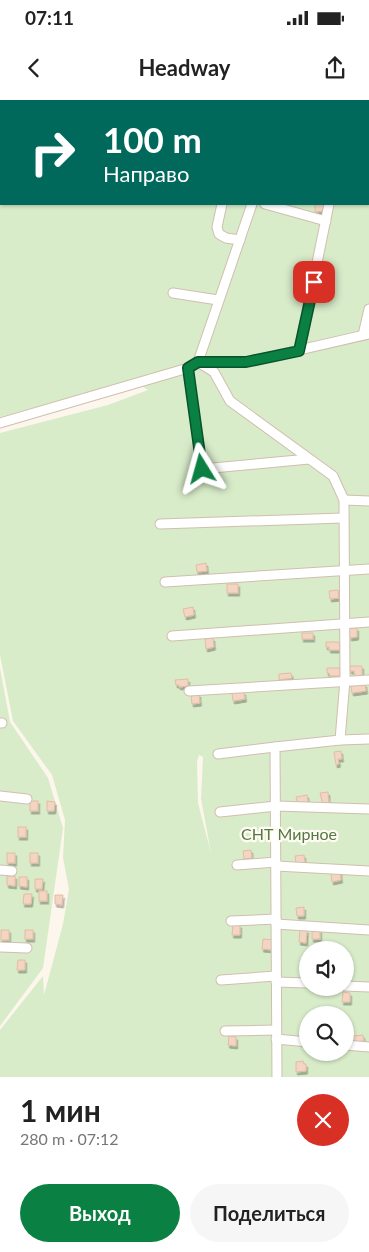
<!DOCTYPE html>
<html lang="ru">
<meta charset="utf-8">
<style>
body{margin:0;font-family:Lato,sans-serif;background:#f6f6f6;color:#222;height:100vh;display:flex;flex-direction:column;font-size:19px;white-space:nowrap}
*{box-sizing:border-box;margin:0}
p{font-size:16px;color:#767676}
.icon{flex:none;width:28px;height:28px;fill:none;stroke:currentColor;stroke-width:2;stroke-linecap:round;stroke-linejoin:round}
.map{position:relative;height:977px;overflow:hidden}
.side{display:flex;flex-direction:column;background:#fff;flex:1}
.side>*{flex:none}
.banner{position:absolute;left:0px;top:0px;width:370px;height:105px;box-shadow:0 1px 4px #0004;background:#00695c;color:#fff;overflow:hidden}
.fabs{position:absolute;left:299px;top:841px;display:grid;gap:10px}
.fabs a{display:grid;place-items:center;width:55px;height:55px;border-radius:50%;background:#fff;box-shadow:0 1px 4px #0004;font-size:25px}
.pin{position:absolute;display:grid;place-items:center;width:42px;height:42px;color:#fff;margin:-21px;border-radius:10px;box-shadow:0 2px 8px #0006}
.me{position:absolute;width:55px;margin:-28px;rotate:352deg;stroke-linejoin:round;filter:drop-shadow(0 0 4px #0008)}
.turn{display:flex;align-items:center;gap:18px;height:105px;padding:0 20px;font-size:22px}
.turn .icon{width:65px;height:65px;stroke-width:2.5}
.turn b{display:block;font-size:35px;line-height:42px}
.round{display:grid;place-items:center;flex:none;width:52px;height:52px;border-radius:26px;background:#f6f6f6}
.head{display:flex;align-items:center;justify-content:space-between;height:85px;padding:0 20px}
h1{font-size:30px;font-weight:700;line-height:38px}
.action{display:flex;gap:10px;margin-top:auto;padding:10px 20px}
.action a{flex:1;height:58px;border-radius:30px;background:#0b8043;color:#fff;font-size:20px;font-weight:700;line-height:58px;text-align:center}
.action a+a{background:#f6f6f6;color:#222}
.status{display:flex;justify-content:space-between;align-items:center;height:35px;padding:0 25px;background:#fff;direction:ltr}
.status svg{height:14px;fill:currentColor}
header{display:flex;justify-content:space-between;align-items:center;height:65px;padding:0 20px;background:#fff;font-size:22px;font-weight:700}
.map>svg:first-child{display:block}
</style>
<div class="status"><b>07:11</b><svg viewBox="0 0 49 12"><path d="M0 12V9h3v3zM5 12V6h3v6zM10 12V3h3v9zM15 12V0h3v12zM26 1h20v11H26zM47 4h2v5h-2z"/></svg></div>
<header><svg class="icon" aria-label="back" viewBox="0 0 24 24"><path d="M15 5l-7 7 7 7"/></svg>Headway<svg class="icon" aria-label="share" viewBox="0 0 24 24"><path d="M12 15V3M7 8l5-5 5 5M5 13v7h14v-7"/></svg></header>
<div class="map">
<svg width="369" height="977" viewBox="0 0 369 977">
<defs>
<filter id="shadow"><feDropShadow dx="1.5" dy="3" stdDeviation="0" flood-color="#0004"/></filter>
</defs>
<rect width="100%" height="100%" fill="#fdf6ec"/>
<g fill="#d8ecc9" fill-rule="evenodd">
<path d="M0,0h369v977h-369v-47l43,-54 1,19 19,-71 6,-35 -6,-31 2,-38 -13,-45 -39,-54 -13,-66v-222l108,-28 40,-15 -14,-9 -134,36zM1,1h368v103h-368zM199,655l4,2 -2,42 10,54 -13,-50 -1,-41zM308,850h37v38h-37zM308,915h37v37h-37z"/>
<polygon points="0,568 10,622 48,678 63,728 43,868 0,926"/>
</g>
<g fill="#f3d5c3" stroke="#e6bba3" filter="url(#shadow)">
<polygon points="315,104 324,104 323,111 315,112"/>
<polygon points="206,463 207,471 197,472 196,465"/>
<rect x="227" y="484" width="11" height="9"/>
<polygon points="338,490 339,498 330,499 329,491"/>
<polygon points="193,507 194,515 185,517 183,509"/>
<polygon points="349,528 357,528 357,537 350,538"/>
<rect x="302" y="533" width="11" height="6"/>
<polygon points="213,538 214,547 206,549 205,539"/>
<polygon points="326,542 339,542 340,550 329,550 329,547 326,547"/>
<polygon points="350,566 362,566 362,577 355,577 354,571 350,571"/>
<polygon points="327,568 340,568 340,576 330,576 329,573 327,573"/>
<polygon points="291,573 292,578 279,580 279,574"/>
<polygon points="188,579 188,586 179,587 179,585 176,585 175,580"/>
<polygon points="365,584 366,591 352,593 351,586"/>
<polygon points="244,592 245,599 233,601 232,593"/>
<polygon points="199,594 200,603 192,604 191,595"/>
<polygon points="341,651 342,659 338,659 339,664 336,665 334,652"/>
<polygon points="328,692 329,704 323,705 320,693"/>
<polygon points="307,695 308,702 298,705 296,697"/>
<rect x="30" y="701" width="8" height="10"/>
<polygon points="47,701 55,702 54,711 47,711"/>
<rect x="18" y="727" width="8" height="10"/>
<polygon points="251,750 252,758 244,759 243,751"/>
<rect x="7" y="753" width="8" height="10"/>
<rect x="30" y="753" width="8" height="10"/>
<polygon points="304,755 305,763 296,764 295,756"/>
<polygon points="340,772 341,780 332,782 331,774"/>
<polygon points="7,776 15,776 15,786 7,785"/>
<polygon points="19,777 27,777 27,787 19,786"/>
<polygon points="35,779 43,779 42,789 35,789"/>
<rect x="39" y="791" width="8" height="10"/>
<polygon points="24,794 32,794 31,804 23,804"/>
<polygon points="55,795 63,795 62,805 55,804"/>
<polygon points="304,807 304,816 297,816 296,808"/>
<polygon points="233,825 240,825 240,835 232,835"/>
<rect x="1" y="830" width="8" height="10"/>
<rect x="25" y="830" width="8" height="9"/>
<polygon points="300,830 307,830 306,843 299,842"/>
<rect x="312" y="830" width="8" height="9"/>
<polygon points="263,839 274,840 273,850 262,849"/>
<polygon points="18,860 25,860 25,870 17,870"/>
<polygon points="343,892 350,893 350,902 342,902"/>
<polygon points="363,935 364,941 353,942 353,936"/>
<polygon points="229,936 236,937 236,946 228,945"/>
<polygon points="303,961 304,964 306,964 306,971 296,972 296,962"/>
</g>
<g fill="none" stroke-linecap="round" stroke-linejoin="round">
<g stroke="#d1beb0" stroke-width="11">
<g id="minor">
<polyline points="233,1 233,0"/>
<polyline points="292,1 292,0"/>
<polyline points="354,1 355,0"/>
<polyline points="222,104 217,127 219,134 226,138 240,140"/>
<polyline points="252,104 198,262 214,272 230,301 333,376 344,400 345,580 340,640 275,647 277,977"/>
<polyline points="265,104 326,121"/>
<polyline points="173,193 218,200"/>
<polyline points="363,235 369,209"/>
<polyline points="299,251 329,104"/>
<polyline points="188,268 202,369 309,359"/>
<polyline points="0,323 188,268 198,262 247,262 369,234"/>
<polyline points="344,400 369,401"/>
<polyline points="160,424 343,418"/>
<polyline points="165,482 369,469"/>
<polyline points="172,536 369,522"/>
<polyline points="189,591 369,580"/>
<polyline points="0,623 2,623"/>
<polyline points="340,640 369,639"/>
<polyline points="218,654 275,647"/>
<polyline points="0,696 27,699"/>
<polyline points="220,712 276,706 369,709"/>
<polyline points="237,765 276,762"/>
<polyline points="276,766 369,771"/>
<polyline points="0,770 12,771"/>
<polyline points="231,821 276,819"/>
<polyline points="276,824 369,830"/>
<polyline points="0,847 27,848"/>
<polyline points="221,880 276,876"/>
<polyline points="276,882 308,883"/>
<polyline points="345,886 369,887"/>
<polyline points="225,931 276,930"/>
<polyline points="276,939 308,942"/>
<polyline points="345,945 369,947"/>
</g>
</g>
<use href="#minor" stroke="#fff" stroke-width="9"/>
</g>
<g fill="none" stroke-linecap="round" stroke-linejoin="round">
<g stroke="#07532c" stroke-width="12">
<polyline id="route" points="202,369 188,268 198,262 246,262 299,251 314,182"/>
</g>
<use href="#route" stroke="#0b8043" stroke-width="9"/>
</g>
<g text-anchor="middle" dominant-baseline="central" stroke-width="4.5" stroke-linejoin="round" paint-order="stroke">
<g font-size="16" fill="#537a41" stroke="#fffaf3">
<text x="289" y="733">СНТ Мирное</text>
</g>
</g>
</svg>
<div class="fabs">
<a><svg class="icon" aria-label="sound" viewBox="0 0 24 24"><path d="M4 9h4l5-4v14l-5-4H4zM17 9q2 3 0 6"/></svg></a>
<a><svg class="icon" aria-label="search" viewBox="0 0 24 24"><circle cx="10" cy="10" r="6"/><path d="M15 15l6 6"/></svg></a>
</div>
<div class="pin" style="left:314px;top:182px;background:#d93025"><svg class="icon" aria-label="arrive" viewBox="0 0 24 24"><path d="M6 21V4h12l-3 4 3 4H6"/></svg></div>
<svg class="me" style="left:202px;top:369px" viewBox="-20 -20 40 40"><path d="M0-17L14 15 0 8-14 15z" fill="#0b8043" stroke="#fff" stroke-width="4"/></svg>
<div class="banner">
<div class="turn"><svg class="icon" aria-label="right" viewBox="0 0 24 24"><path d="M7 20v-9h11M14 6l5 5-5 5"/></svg><div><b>100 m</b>Направо</div></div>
</div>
</div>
<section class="side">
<div class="head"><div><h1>1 мин</h1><p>280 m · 07:12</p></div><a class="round" style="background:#d93025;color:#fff"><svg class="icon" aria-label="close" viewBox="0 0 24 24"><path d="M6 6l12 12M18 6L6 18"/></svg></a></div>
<div class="action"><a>Выход</a><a>Поделиться</a></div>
</section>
